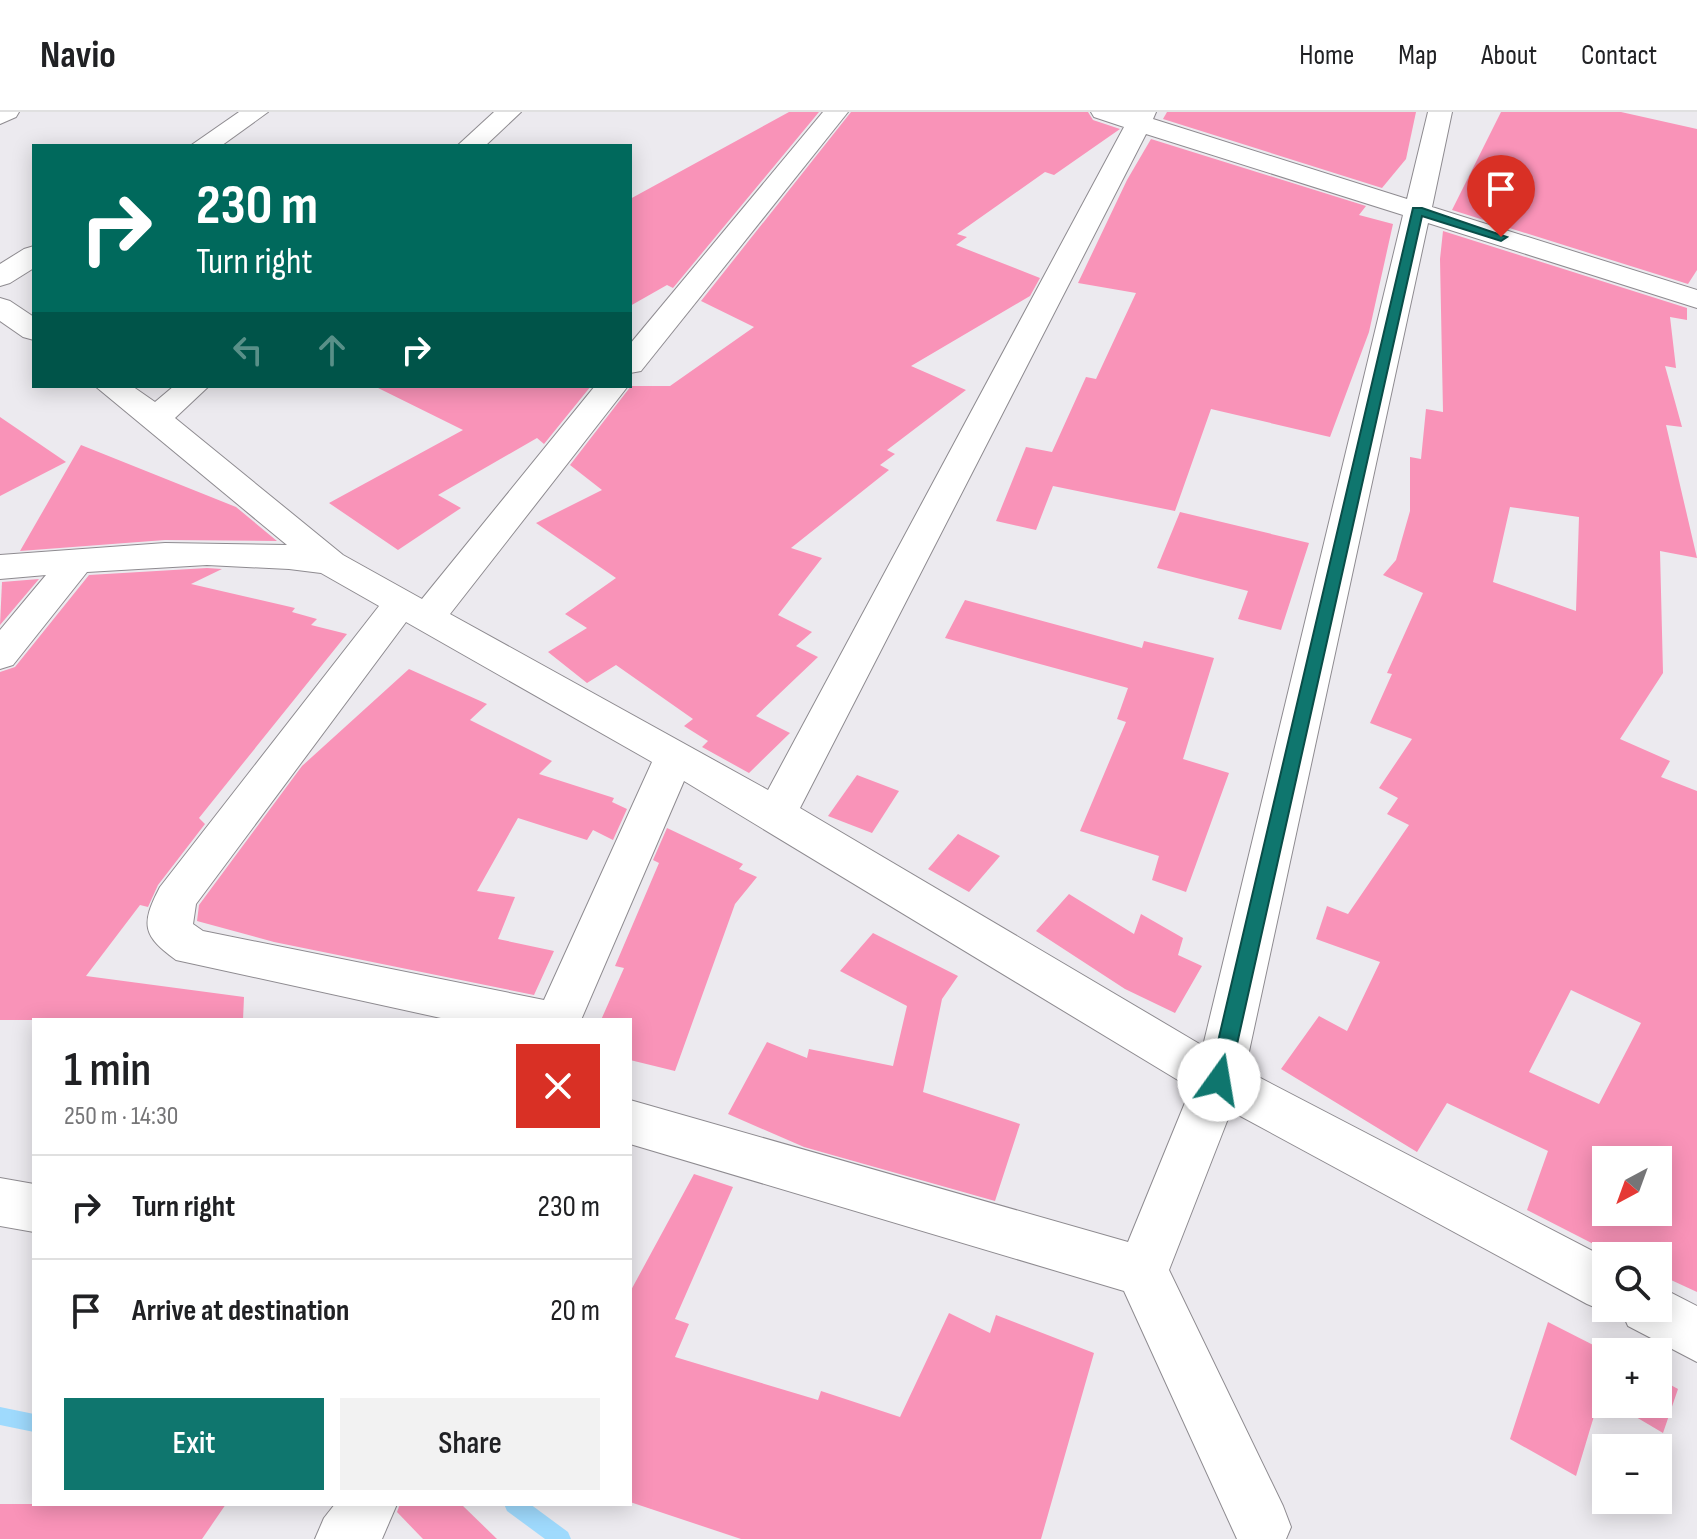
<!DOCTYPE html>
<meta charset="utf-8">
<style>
body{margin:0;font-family:"Sofia Sans Condensed",sans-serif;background:#f2f2f2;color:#202124;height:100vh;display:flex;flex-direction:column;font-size:30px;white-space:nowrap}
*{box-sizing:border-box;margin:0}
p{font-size:26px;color:#757577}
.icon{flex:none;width:44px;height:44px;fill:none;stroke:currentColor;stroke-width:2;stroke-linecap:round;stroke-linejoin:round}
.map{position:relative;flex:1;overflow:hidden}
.panel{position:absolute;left:32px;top:906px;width:600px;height:488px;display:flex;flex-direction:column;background:#fff;border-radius:0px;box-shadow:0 4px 20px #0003}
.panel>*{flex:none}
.guide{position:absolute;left:32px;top:32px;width:600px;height:244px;border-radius:0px;box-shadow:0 4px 20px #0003;background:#00695c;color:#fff;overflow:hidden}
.needle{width:52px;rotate:221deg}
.tools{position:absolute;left:1592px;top:1034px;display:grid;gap:16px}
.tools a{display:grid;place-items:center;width:80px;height:80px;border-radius:0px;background:#fff;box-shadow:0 4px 20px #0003;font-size:40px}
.pin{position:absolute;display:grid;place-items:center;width:68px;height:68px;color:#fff;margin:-82px -34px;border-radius:50% 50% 50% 0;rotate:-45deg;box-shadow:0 0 8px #0007}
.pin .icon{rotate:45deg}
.me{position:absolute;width:88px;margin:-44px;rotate:13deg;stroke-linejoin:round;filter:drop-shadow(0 0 6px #0008)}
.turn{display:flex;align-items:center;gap:28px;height:168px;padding:0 32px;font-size:36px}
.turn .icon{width:104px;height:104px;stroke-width:2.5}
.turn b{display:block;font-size:56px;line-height:68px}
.lanes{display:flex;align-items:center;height:76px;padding:0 32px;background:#0003;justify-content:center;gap:40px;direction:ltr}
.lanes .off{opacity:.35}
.round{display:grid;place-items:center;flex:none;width:84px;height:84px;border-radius:0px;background:#f2f2f2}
.overview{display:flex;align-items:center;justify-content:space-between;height:136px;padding:0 32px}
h1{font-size:48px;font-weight:600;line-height:60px}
.cta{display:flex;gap:16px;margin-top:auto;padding:16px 32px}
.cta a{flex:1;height:92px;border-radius:0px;background:#0f766e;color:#fff;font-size:32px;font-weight:600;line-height:92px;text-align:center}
.cta a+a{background:#f2f2f2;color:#202124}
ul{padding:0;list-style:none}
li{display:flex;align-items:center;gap:24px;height:104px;padding:0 32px;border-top:2px solid #e0e0e0}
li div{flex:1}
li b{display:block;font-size:30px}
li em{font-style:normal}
header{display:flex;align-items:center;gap:48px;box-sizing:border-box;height:112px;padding:0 40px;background:#fff;border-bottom:2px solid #e0e0e0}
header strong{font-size:38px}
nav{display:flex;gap:44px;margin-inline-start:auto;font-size:28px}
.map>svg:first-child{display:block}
</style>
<header>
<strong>Navio</strong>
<nav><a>Home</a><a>Map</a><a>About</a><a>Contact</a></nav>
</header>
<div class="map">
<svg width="1697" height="1427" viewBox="0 0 1697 1427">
<rect width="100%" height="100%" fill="#eceaef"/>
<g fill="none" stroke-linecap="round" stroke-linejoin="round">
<g fill="#9fdafd" fill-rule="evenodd">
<polygon points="0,1295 34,1302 34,1320 0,1313"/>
<polygon points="504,1392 530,1392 568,1420 571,1427 545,1427 507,1399"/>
</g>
</g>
<g fill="#f993b8" fill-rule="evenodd">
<polygon points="789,0 819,0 673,176 667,173 630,194 630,87"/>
<polygon points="851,0 1088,0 1093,8 1120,17 1054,63 1045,60 957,122 967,125 956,133 1040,166 1030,184 911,254 966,278 887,338 895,342 880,353 889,358 791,436 822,446 778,503 812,520 796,534 818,545 756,604 790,621 749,661 702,635 708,629 684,614 693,607 616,553 587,571 548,540 587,516 565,502 616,466 536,411 602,378 570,353 631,274 670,274 754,215 701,189"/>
<polygon points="1167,0 1416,0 1406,47 1382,76 1163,7"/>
<polygon points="1501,0 1621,0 1697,17 1697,158 1688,172 1452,98"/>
<polygon points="1151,27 1366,94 1359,103 1393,112 1369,220 1330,325 1211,297 1175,399 1053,374 1036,418 996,409 1026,335 1052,340 1086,265 1096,267 1136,181 1078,171 1127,68"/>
<path d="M1443,119l244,77v12l-17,-3 6,51 -11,-2 17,61 -16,-2 31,133 -37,-7 3,122 -43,66 50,22 -9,16 36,14v501l-39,-18v-18h-41l-90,-46 21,-59 -101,-48 -30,49 -136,-83 38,-53 28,15 33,-69 -64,-23 11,-33 21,8 61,-89 -22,-11 11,-16 -19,-10 33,-49 -42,-16 22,-49 -5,-1 36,-80 -40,-18 13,-15 14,-49v-54l11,2 5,-50 17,3 -3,-153zM1510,395l69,10 -3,94 -83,-29zM1571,878l70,33 -42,81 -70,-32zM1606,1048h52v52h-52z"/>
<polygon points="374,274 591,274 544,332 537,326 438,383 461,396 398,438 329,391 463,318"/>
<polygon points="0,305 66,350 0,384"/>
<polygon points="81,333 236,395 277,429 165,428 20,439"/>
<polygon points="1180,400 1309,431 1281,518 1238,507 1248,479 1157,456"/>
<polygon points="207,456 222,457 191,472 295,496 292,500 317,507 311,513 347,522 199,706 205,712 158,773 148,795 140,793 86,864 244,885 243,908 0,908 0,560 15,555 89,463"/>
<polygon points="39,467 0,513 2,470"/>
<polygon points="965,488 1142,536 1144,529 1214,546 1183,647 1229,661 1186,780 1152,768 1159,744 1080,719 1126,610 1117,607 1128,576 945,526"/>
<polygon points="409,557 487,592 470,608 552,649 539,662 614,686 612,690 627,697 613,728 593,718 587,728 518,706 477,779 515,785 498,827 554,839 534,883 274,830 197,809 199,793 302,654"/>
<polygon points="857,663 899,679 872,721 828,704"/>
<polygon points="667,716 743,752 739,757 757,765 735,792 675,959 630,948 630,908 601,908 624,856 615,854 659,751 653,748"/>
<polygon points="958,722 1000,744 969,780 928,757"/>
<polygon points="1069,782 1134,822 1141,802 1183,826 1178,843 1202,854 1175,901 1125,877 1036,819"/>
<polygon points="873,821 958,864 942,887 923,980 1020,1012 995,1089 804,1035 728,1002 767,930 807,946 809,937 893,954 907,894 840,859"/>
<polygon points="694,1062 733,1075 675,1207 689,1212 675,1245 818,1288 821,1279 900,1305 949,1201 990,1221 996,1203 1094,1241 1041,1427 741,1427 630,1390 630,1180"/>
<polygon points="1548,1210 1607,1240 1606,1287 1600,1284 1576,1364 1510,1327"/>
<polygon points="1658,1266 1678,1277 1663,1321 1614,1292 1658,1292"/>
<polygon points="0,1392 226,1392 202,1427 0,1427"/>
<polygon points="400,1392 461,1392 497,1427 423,1427 397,1400"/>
</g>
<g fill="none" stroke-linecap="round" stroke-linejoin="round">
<g stroke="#8e8b90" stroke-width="2">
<g id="street">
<polygon points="0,0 19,0 16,5 0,12"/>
<polygon points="239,0 268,0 221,34 190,34"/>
<polygon points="494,0 521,0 485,34 457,34"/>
<polygon points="823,0 848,0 641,259 630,261 630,232"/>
<path d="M1091,0h65l-3,7 254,80 21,-87h24l-20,95 265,83v18l-269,-85 -183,847 361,188v50h9l-9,4 -19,-8 -356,-193 -62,159 114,236 8,21 -5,12h-49l-113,-248 -494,-147v-44l498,142 63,-154 -507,-307 -103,239h-131l-274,-60c-33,-24 -36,-35 -16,-73l219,-281 -58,-33 -32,-4 -82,-4 -120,7 -74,93 -13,4v-39l46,-55 -46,4v-24l165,-12 122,2 -192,-159h37l23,16 19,-16h35l-34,32 168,137 79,44 173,-213h33l-178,228 318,176 356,-663 -30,-10zM1146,22l257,81 -200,831 -403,-238zM406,510l246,140 -108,238 -341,-69 -10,-7 3,-20z"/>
<polygon points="34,134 34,156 10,171 0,174 0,152 24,137"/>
<polygon points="0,186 10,189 34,205 34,228 23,225 0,209"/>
<polygon points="0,1066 34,1072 34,1120 0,1114"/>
<polygon points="1658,1174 1697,1194 1697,1250 1628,1214 1620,1196 1658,1196"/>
<polygon points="335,1392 397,1392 382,1427 315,1427 324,1406"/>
</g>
</g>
<use href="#street" fill="#fff" fill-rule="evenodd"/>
</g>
<polygon fill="#0f766e" stroke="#0a4d48" stroke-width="2" points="1413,96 1422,96 1507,125 1501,129 1422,104 1229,968 1226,974 1219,977 1212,974 1209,968"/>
</svg>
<div class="tools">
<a><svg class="needle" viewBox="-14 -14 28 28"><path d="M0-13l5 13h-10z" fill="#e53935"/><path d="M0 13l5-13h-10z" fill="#757577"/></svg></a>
<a><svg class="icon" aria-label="search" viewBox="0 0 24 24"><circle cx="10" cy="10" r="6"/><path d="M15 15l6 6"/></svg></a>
<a>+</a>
<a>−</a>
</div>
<div class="pin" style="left:1501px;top:125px;background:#d93025"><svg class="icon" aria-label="arrive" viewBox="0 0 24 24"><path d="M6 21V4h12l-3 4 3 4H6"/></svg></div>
<svg class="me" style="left:1219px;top:968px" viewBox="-20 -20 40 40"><circle r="19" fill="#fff"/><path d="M0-13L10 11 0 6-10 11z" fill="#0f766e"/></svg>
<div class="guide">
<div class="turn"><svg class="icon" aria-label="right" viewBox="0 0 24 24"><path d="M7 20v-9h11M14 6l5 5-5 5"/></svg><div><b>230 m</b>Turn right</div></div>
<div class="lanes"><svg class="icon off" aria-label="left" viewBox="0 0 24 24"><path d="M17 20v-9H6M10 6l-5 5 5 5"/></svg><svg class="icon off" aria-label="ahead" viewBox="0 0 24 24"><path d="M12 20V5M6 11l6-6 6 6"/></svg><svg class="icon" aria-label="right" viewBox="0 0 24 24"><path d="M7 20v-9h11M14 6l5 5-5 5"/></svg></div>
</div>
<section class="panel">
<div class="overview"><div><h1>1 min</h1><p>250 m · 14:30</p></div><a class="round" style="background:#d93025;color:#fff"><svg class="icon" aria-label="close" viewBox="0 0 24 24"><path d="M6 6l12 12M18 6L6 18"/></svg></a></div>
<ul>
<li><svg class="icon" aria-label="right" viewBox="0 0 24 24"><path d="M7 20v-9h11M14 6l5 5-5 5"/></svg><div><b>Turn right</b></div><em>230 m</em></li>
<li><svg class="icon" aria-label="arrive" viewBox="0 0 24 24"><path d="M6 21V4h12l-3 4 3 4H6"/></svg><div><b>Arrive at destination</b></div><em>20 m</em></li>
</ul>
<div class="cta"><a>Exit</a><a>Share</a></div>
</section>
</div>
